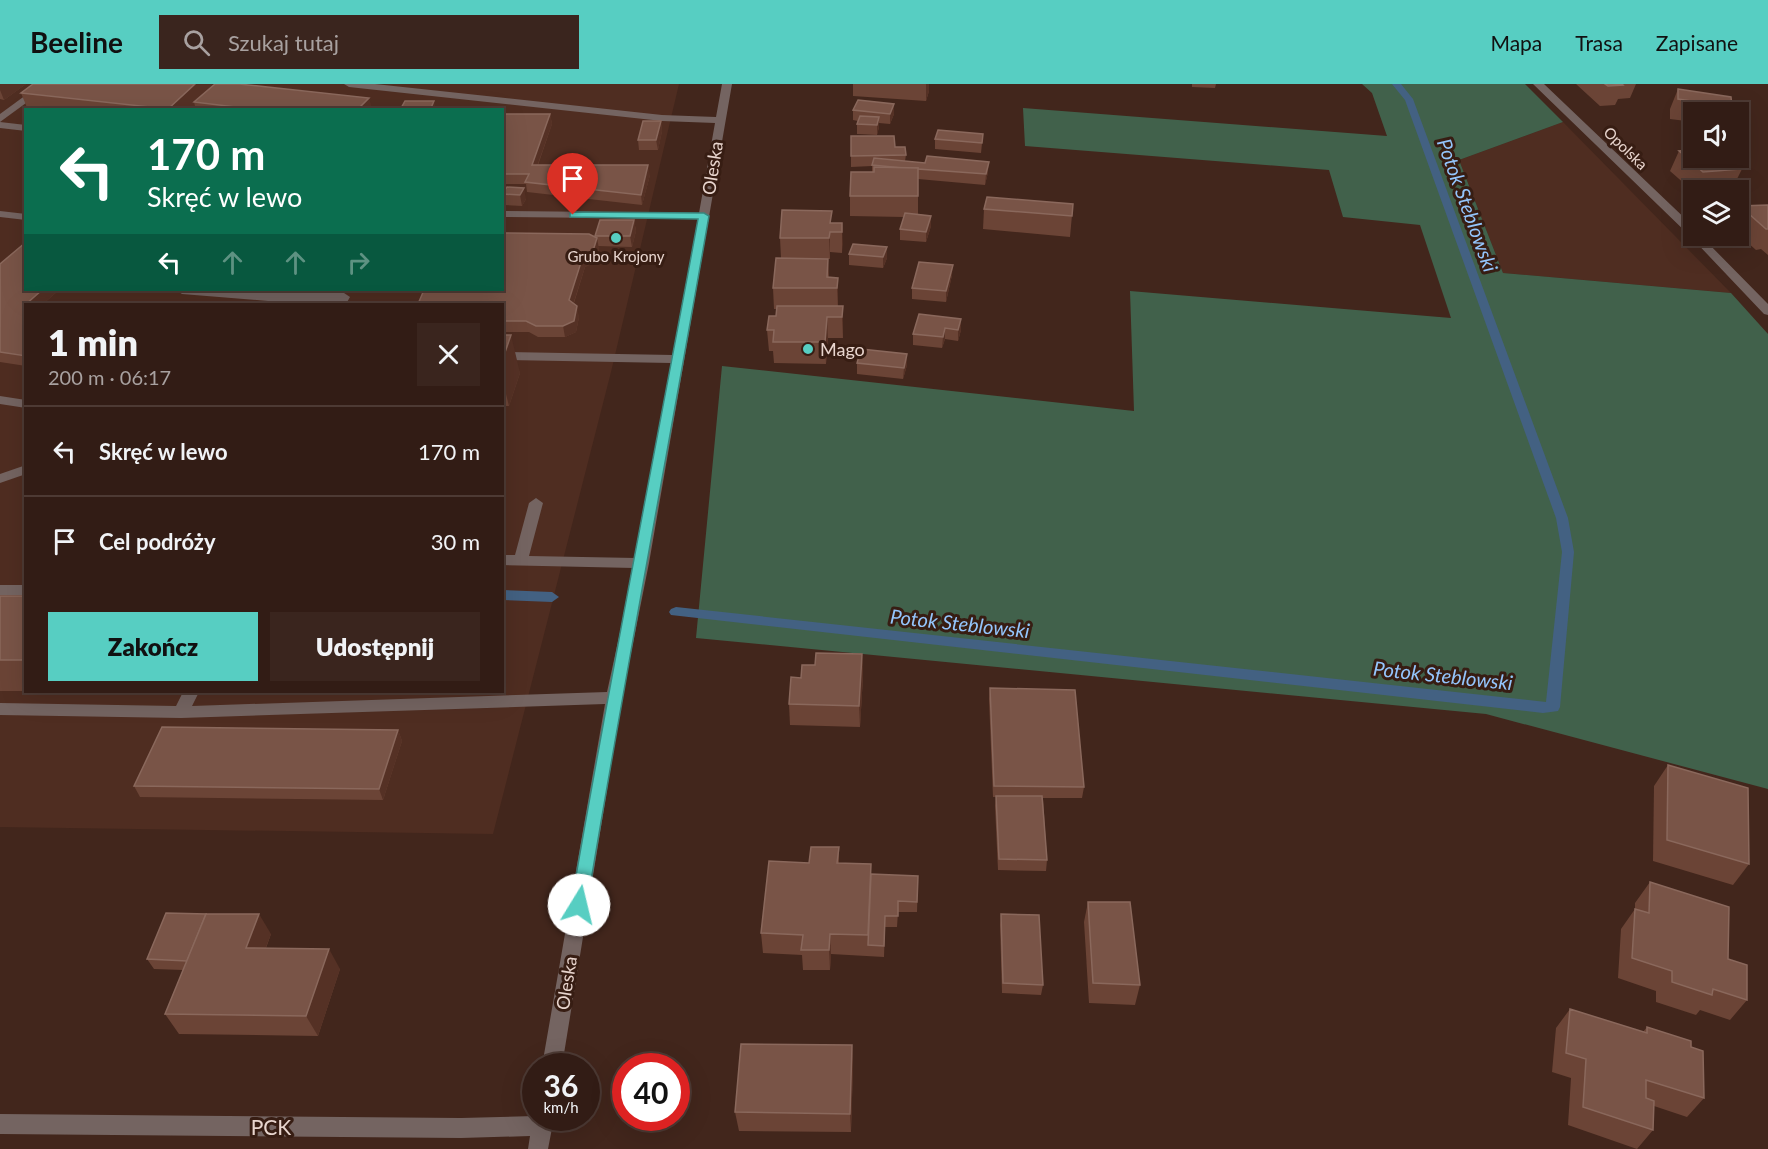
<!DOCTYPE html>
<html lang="pl">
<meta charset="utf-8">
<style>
body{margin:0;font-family:Lato,sans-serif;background:#3a251e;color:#f1f3f6;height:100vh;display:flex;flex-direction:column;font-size:22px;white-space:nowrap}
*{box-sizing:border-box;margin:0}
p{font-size:20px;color:#a8a1a0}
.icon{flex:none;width:33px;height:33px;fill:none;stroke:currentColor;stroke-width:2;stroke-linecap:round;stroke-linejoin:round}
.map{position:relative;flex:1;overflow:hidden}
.drawer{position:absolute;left:24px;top:219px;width:480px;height:390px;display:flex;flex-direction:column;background:#321c15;border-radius:0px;box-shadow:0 6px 24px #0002,0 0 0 2px #4d3a34}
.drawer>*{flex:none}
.hud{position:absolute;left:24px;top:24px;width:480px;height:183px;border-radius:0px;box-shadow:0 6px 24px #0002,0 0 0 2px #4d3a34;background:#0b6e4f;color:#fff;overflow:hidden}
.tools{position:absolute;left:1683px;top:18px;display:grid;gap:12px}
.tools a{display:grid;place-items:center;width:66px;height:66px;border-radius:0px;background:#321c15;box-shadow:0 6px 24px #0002,0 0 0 2px #4d3a34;font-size:30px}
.speed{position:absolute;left:522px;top:969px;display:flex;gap:12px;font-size:30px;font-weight:700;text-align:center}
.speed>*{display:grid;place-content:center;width:78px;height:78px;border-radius:50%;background:#321c15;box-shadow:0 6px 24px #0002,0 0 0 2px #4d3a34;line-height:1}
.speed small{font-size:15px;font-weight:400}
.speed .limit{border:9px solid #d22;background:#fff;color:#111}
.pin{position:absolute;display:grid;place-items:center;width:51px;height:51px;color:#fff;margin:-62px -26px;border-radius:50% 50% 50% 0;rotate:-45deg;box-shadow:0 0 6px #0007}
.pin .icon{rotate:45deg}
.me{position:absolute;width:66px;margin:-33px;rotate:9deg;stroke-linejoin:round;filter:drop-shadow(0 0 4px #0008)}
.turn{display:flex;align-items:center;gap:21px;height:126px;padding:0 24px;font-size:27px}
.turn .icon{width:78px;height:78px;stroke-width:2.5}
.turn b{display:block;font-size:42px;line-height:51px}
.lanes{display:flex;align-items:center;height:57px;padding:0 24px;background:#0003;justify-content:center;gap:30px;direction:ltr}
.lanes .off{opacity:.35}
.round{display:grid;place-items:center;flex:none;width:63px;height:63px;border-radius:0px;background:#3a251e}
.headline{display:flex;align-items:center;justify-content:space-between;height:102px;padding:0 24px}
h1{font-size:36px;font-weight:800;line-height:45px}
.button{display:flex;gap:12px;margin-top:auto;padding:12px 24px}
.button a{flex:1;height:69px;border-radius:0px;background:#57cec2;color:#111;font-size:24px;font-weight:800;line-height:69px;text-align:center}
.button a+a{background:#3a251e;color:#f1f3f6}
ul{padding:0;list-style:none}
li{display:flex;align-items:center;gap:18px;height:90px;padding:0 24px;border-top:2px solid #4d3a34}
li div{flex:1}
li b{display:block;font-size:22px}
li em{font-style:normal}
header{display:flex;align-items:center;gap:36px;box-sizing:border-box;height:84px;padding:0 30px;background:#57cec2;color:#111}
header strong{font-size:28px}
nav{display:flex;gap:33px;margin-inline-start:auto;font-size:21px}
.search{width:420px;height:54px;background:#3a251e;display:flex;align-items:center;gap:15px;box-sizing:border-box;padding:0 21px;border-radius:0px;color:#a8a1a0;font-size:22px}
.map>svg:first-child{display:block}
</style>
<header>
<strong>Beeline</strong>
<div class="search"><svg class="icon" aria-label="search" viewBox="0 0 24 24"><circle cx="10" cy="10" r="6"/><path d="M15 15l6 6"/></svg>Szukaj tutaj</div>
<nav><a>Mapa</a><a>Trasa</a><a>Zapisane</a></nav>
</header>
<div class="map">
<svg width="1768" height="1065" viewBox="0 0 1768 1065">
<rect width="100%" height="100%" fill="#42261c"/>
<g fill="#4f2d21" fill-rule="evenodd">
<path d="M0,0h679l-68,288 -118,462 -493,-7zM26,26h476v180h-476zM26,220h476v388h-476z"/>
<polygon points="1563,38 1731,209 1503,189 1459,76"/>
</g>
<polygon fill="#41614b" points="1362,0 1525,0 1563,38 1459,76 1503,189 1731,209 1768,250 1768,705 1486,630 696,554 722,282 1134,327 1130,207 1451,234 1420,141 1343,133 1329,86 1025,62 1023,24 1387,52 1372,9"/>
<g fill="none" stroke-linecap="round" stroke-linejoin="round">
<g fill="#436182" fill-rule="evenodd">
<polygon points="1392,0 1401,0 1413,15 1568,434 1574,468 1560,623 1558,627 1543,629 671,531 669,528 671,525 676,523 1546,618 1562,468 1556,434 1405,16"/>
<polygon points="502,506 552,508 559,513 552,518 502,516"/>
</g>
<g fill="#746461" fill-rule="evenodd">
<polygon points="41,0 52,0 0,38 0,30"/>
<polygon points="344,0 375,0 662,31 716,33 722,0 732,0 649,479 622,614 562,982 542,982 605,620 181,634 0,631 0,619 176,622 183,608 199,608 192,622 607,608 634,484 502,481 502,471 515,471 529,419 536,414 543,419 529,472 636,474 671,279 502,276 502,268 673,271 698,135 502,133 502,127 699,129 715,39 662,37 349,3"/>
<polygon points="1533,0 1544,0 1694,143 1694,152 1701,152 1768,220 1768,231 1764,230 1690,152"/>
<polygon points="0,38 26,41 26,47 0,44"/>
<polygon points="0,127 26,130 26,136 0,133"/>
<polygon points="176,206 344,209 350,213 346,220 334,220 336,217 268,217 182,210"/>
<polygon points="0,312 26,316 26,324 0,320"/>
<polygon points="26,381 26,390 0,399 0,390"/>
<rect x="0" y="501" width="26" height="10"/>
<polygon points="0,1030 461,1034 535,1032 536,1030 536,1034 554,1034 548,1065 528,1065 530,1052 461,1054 0,1050"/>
</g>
</g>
<g fill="#6b4436">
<polygon points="0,0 26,0 4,16 0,15"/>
<polygon points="33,0 213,0 214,1 372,24 370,26 28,26 21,9"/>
<polygon points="853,0 929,0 929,7 926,17 853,12"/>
<polygon points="1192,0 1216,0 1215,4 1192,3"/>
<polygon points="1576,0 1636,0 1630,14 1618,15 1615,21 1600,22"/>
<polygon points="1678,5 1732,23 1730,28 1694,28 1694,38 1670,35 1670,25"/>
<polygon points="894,20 894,30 890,40 879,39 879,43 877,51 857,50 857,40 858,37 853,36 853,26"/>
<polygon points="502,30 550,30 552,40 538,81 650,91 642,121 527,108 526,100 502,100"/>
<polygon points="661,37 662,47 658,66 639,66 638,56"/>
<polygon points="983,50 981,69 935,65 935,55"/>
<polygon points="851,52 895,63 906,71 905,77 988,88 985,101 918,95 918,130 931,132 931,142 926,158 900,156 900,145 904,133 850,132 850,112 872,88 872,82 851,83"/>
<polygon points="1679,67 1732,74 1731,76 1742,85 1732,105 1715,106 1694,106 1694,108 1670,87"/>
<polygon points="507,103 526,115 522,122 504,121 502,110"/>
<polygon points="1073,120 1070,153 983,145 984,125"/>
<polygon points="1768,121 1768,171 1761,165 1756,166 1738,150 1738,126 1740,122"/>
<polygon points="634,136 636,147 632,163 598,162 599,165 595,178 585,183 574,219 579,233 576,248 565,253 538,253 529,248 502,248 502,220 595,153 595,152"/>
<polygon points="832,139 842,139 842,169 830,168 830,175 828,175 829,193 838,194 838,222 843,222 843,254 828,254 826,280 774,279 773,267 769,267 767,246 776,232 776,225 774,225 773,204 781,174 780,154"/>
<polygon points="853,160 887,174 883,184 849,181 849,170"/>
<polygon points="0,180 26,206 59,206 43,220 26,220 26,282 0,278"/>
<polygon points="952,191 946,218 912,215 912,204"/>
<polygon points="919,230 961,246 958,257 945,255 942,264 913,261 913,250"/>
<polygon points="502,251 520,289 509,322 505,322 502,331"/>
<polygon points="907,270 907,281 903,295 857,290 857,279"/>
<rect x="0" y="512" width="26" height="95"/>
<polygon points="862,570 863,592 860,643 790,641 789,620 801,594"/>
<polygon points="990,604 1084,703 1082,714 1043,714 1047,776 1046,787 998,786 995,722 996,713 993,713 989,615"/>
<polygon points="66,608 174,608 174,609"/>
<polygon points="398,646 402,657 383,716 140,713 134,702"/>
<polygon points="1668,681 1749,780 1733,801 1653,777 1654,702"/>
<polygon points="839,763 839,779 871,780 871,790 918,792 917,828 898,828 897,843 885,843 884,873 831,870 830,886 803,886 802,871 763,869 761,849 809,779"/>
<polygon points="1650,798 1728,875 1747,916 1730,936 1700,926 1696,931 1656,918 1656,907 1618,894 1621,845 1635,825 1635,819"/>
<polygon points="1088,818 1140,901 1135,921 1089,919 1084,838"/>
<polygon points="1001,830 1043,901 1041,911 1002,909 1000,841"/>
<polygon points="271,850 266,864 340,885 318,952 179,950 165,930 183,886 154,885 147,875"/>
<polygon points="1570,925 1643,948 1647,943 1691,963 1704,1014 1687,1033 1654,1022 1653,1046 1637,1065 1568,1041 1571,994 1552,988 1556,944"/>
<polygon points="852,961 853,981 851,1048 739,1047 735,1028"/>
</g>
<g fill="#553125">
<polygon points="0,0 26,0 4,16 0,6"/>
<polygon points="195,0 213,0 216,7 194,18 196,26 168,26"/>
<polygon points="926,0 929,0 929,7 926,17"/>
<polygon points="369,14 372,24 370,26 357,26"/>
<polygon points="434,17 436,26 430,26"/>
<polygon points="894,20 894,30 890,40 890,30"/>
<polygon points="550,30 552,40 534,91 532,81"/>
<polygon points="879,33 879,43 877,51 877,41"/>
<polygon points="661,37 662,47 658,66 656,56"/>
<polygon points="989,78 988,88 985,101 986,90"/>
<polygon points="648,81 650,91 642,121 641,111"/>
<polygon points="524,104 526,115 522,122 520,111"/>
<polygon points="931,132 931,142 926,158 926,148"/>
<polygon points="634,136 636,147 632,163 630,152"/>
<polygon points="842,139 843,160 842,169"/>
<polygon points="830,148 830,175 829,154"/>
<polygon points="597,154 599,165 595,178 585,183 571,227 569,216 583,172"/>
<polygon points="887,163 887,174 883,184 883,173"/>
<polygon points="953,181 952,191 946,218 946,207"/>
<polygon points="838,194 838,225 837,204"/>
<polygon points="42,206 59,206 43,220 26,220"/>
<polygon points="577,222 579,233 576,248 565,253 563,242"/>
<polygon points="843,222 843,254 842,233"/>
<polygon points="827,233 828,254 826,280 825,258"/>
<polygon points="961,235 961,246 958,257 958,246"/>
<polygon points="945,244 945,255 942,264 943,253"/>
<polygon points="511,251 520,289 509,322 502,294 502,277"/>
<polygon points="907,270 907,281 903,295 904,284"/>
<polygon points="502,311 505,322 502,331"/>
<polygon points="862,570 863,592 860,643 859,622"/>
<polygon points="398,646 402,657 383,716 379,705"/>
<polygon points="259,830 271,850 258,884 246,864"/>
<polygon points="830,850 831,870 830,886 829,866"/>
<polygon points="329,865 340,885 318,952 306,932"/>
<polygon points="852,961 853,981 851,1048 850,1030"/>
</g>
<g fill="#795447" stroke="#8a685c" stroke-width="1.5">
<polygon points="33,0 195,0 168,25 21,9"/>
<polygon points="215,0 239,0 369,14 357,26 261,26 194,18"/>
<polygon points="1605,0 1622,0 1623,1 1608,2"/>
<polygon points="1678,5 1731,13 1732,23 1678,15"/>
<polygon points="858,16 894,20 890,30 853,26"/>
<polygon points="405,17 434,17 430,26 400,26"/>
<polygon points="502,30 550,30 532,81 648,81 641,111 525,98 529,90 502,90"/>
<polygon points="860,32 879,33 877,41 857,40"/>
<polygon points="643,37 661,37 656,56 638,56"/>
<polygon points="938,46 983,50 982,59 935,55"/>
<polygon points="851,52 894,52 895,63 905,63 906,71 851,72"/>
<polygon points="1694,66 1694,74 1732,74 1730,74 1742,85 1703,88 1679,67"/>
<polygon points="927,72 989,78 986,90 918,85 918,84 903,84 872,81 874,74 925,79"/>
<polygon points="874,83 918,84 918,112 850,112 851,88 874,88"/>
<polygon points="507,103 524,104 520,111 502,110"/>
<polygon points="987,113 1073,120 1072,132 984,125"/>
<polygon points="1768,121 1768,145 1766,145 1740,122"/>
<polygon points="782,126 832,127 830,139 842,139 842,148 830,148 829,154 780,154"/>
<polygon points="905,129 931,132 926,148 900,145"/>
<polygon points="600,136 634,136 630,152 595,152"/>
<polygon points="502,149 589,150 597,154 593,167 583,172 569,216 577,222 574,237 563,242 536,242 526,237 502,237 502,220 418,220 424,206 502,206"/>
<polygon points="26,158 26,206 42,206 25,221 26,221 26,272 0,268 0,180"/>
<polygon points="853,160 887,163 883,173 849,170"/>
<polygon points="776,174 828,175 827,193 838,194 837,204 773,204"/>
<polygon points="919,178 953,181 946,207 912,204"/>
<polygon points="777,222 843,222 842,233 827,233 825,258 773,258 774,246 767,246 769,232 776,232"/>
<polygon points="919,230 961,235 958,246 945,244 943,253 913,250"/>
<polygon points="502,251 511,251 502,277"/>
<polygon points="861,265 907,270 904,284 857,279"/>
<rect x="0" y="512" width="26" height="64"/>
<polygon points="816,569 862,570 859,622 789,620 791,593 801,594 802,581 815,581"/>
<polygon points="990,604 1075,606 1084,703 994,702"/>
<polygon points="162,643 398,646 379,705 134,702"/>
<polygon points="1668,681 1748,704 1749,780 1667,756"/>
<polygon points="996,712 1042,712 1047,776 999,775"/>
<polygon points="811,763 839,763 837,779 871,780 868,851 830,850 829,866 801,866 803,851 761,849 769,777 809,779"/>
<polygon points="871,790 918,792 917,818 898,817 898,832 885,832 884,862 868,861"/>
<polygon points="1650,798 1729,823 1728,875 1747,881 1747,916 1713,905 1712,911 1672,898 1672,887 1632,874 1635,825 1649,829"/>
<polygon points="1088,818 1130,818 1140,901 1093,899"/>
<polygon points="166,829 206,830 187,877 147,875"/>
<polygon points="206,830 259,830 246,864 329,865 306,932 165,930"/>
<polygon points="1001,830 1039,831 1043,901 1003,899"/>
<polygon points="1570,925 1647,949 1647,943 1691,957 1691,963 1703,967 1704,1014 1646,996 1646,1014 1654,1017 1653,1046 1583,1023 1586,975 1566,969"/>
<polygon points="741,960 852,961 850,1030 735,1028"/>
</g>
<path fill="#57cec2" stroke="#39867e" stroke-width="1.5" d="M573,128l131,1 5,3c-40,230 -84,459 -122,689l-2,5h-12l-2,-5c39,-229 85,-457 127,-686l-128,-2v-4z"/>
<g fill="#57cec2" stroke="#371d13" stroke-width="2">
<circle cx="616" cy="154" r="6"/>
<circle cx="808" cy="265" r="6"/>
</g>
<g text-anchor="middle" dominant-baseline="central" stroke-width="6" stroke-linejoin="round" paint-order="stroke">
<g font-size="15" fill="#e8d5ce" stroke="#371d13">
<text transform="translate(1626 64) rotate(44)">Opolska</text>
</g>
<g font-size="15" fill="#e8d5ce" stroke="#371d13">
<text x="616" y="172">Grubo Krojony</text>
</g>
<g font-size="18" fill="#e8d5ce" stroke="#371d13">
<text transform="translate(712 84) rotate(-81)">Oleska</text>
<text transform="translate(566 899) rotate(-81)">Oleska</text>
</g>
<g font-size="18" fill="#e8d5ce" stroke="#371d13" text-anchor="start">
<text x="820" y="265">Mago</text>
</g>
<g font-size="20" font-style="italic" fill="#94c5fc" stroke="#371d13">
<text transform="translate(1468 121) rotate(70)">Potok Steblowski</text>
<text transform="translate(960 539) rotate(6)">Potok Steblowski</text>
<text transform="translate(1443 591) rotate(6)">Potok Steblowski</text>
</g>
<g font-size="21" fill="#e8d5ce" stroke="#371d13">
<text x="271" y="1042">PCK</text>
</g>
</g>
</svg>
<div class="tools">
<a><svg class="icon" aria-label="sound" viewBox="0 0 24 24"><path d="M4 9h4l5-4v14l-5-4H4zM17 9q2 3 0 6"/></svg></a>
<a><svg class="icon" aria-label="layers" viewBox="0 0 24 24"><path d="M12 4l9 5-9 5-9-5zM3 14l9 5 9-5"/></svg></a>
</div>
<div class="speed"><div>36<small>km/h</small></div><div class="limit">40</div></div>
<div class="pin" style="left:573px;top:131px;background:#d93025"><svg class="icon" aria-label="arrive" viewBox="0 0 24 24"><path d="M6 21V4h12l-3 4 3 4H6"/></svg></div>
<svg class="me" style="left:579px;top:821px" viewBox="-20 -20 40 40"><circle r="19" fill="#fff"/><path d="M0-13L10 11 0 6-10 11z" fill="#57cec2"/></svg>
<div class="hud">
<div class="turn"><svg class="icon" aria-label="left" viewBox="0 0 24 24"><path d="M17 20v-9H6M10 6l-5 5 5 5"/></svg><div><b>170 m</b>Skręć w lewo</div></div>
<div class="lanes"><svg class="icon" aria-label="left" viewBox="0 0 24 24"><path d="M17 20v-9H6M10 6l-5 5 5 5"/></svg><svg class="icon off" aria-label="ahead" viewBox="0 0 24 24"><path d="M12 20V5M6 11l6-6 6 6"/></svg><svg class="icon off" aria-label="ahead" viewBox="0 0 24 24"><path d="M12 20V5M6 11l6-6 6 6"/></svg><svg class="icon off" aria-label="right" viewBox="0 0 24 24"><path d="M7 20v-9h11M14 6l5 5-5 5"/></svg></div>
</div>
<section class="drawer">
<div class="headline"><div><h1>1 min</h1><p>200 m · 06:17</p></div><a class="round"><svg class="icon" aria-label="close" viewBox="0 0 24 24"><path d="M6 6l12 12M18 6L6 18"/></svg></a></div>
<ul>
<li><svg class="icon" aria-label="left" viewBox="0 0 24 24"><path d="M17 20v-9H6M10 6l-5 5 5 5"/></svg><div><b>Skręć w lewo</b></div><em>170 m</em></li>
<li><svg class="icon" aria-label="arrive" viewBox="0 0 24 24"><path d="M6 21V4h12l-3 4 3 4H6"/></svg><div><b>Cel podróży</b></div><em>30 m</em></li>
</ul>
<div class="button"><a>Zakończ</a><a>Udostępnij</a></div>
</section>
</div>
